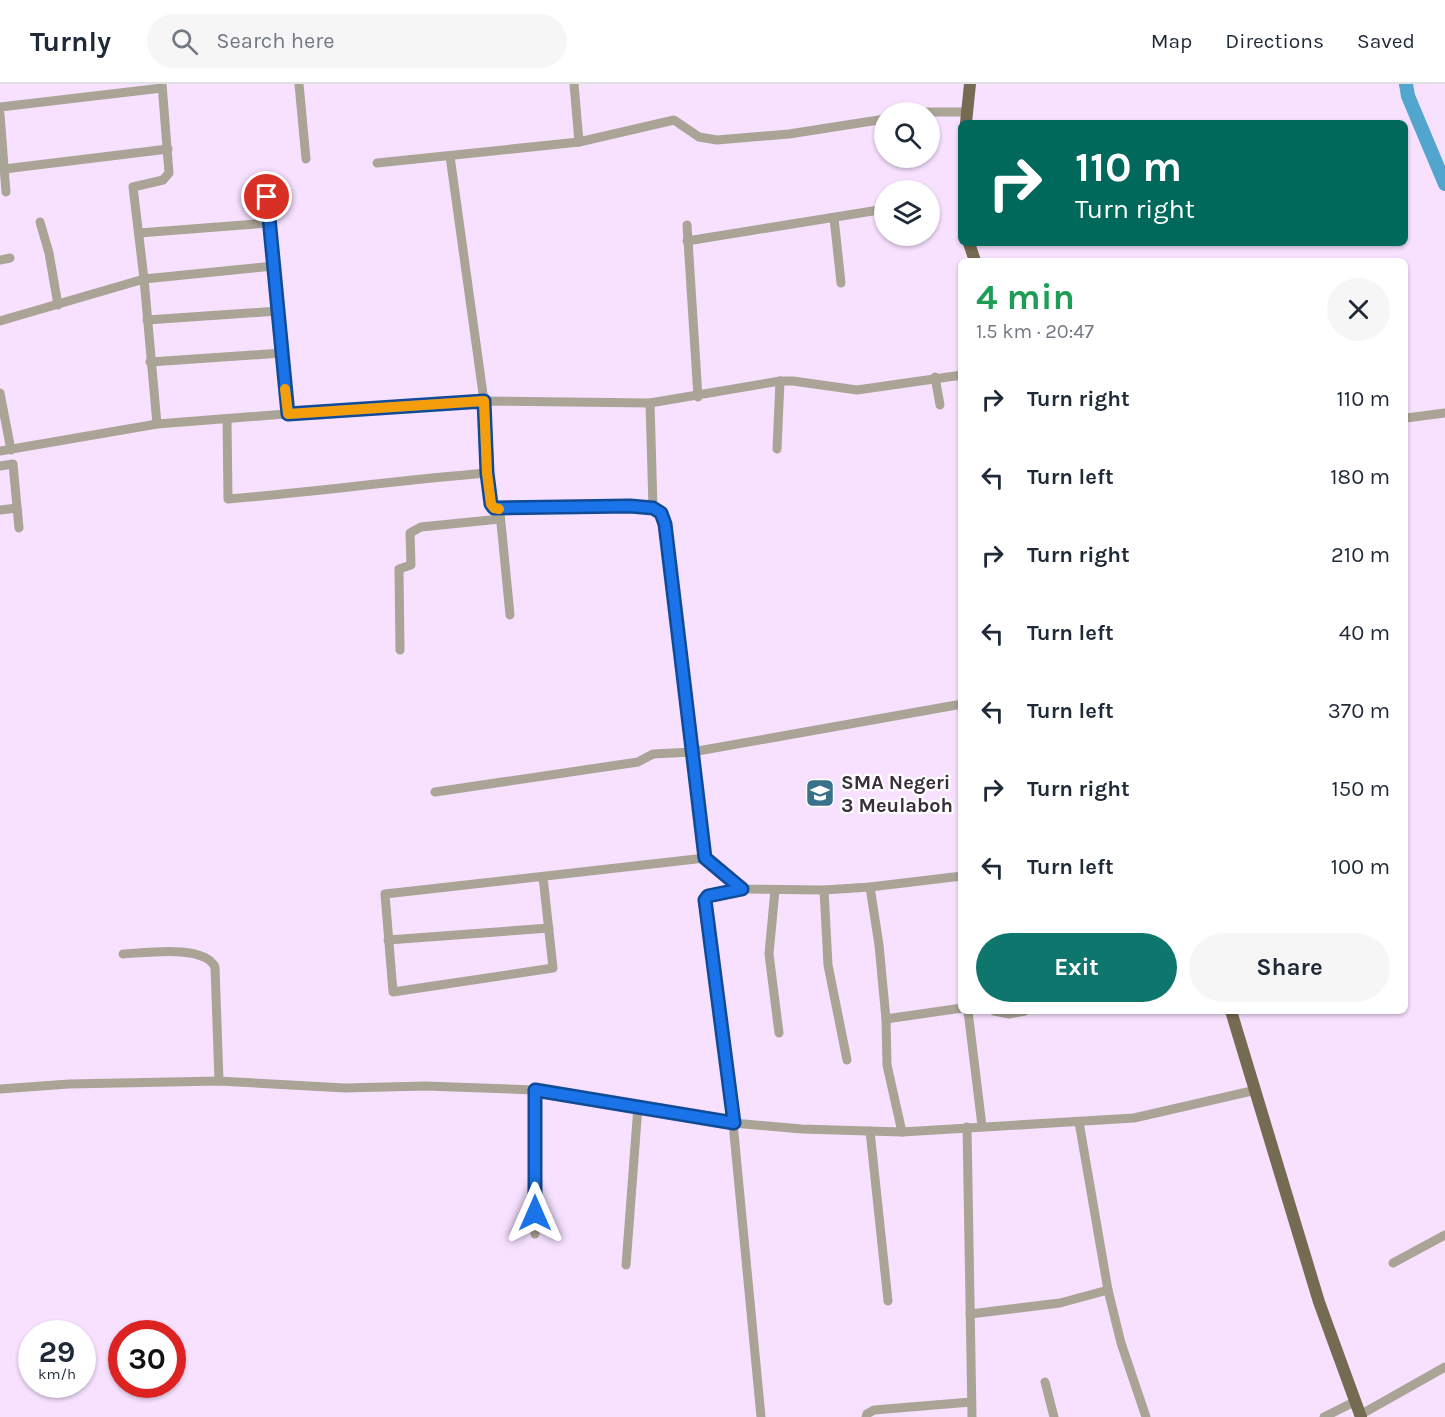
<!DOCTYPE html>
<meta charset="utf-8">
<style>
body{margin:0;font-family:Karla,sans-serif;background:#f6f6f7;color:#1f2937;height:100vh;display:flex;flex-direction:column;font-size:22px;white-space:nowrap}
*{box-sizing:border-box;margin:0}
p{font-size:20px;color:#747a83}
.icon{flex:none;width:33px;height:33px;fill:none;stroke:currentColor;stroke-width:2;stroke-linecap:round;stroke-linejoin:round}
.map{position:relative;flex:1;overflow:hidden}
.panel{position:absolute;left:958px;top:174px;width:450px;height:756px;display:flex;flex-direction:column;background:#fff;border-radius:9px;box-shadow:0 2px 4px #0004}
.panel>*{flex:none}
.hud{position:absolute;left:958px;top:36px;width:450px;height:126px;border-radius:9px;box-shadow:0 2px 4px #0004;background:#00695c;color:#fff;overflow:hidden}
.tools{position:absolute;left:874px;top:18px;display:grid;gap:12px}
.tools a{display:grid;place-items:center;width:66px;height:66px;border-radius:50%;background:#fff;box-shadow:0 2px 4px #0004;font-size:30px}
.speed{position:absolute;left:18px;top:1236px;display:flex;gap:12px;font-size:30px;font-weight:700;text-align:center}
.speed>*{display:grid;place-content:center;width:78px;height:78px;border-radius:50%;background:#fff;box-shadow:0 2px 4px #0004;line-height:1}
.speed small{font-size:15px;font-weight:400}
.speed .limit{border:9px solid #d22;background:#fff;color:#111}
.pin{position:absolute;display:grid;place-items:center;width:51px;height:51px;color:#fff;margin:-26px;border:3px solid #fff;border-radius:50%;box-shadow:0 2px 6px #0007}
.me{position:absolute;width:66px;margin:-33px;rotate:0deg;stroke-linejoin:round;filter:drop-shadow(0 0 4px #0008)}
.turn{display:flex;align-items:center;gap:21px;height:126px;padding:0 18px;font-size:27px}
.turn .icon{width:78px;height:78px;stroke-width:2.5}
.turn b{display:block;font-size:42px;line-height:51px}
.round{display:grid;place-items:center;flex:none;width:63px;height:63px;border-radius:32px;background:#f6f6f7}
.headline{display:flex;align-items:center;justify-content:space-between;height:102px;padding:0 18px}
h1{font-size:36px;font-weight:700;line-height:45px;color:#1e9e55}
.action{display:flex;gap:12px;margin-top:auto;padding:12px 18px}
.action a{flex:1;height:69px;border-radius:36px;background:#0f766e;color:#fff;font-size:24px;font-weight:700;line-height:69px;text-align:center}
.action a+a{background:#f6f6f7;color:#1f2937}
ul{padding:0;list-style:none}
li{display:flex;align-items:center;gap:18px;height:78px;padding:0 18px}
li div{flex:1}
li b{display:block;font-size:22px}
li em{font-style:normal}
header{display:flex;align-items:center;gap:36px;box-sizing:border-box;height:84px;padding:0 30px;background:#fff;border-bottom:2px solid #e0e1e3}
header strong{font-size:28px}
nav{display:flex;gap:33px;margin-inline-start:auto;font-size:21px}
.search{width:420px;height:54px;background:#f6f6f7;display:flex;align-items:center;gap:15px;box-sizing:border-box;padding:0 21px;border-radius:33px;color:#747a83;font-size:22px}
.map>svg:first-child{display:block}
</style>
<header>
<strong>Turnly</strong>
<div class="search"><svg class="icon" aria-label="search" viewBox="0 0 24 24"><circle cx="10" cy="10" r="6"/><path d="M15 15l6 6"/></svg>Search here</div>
<nav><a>Map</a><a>Directions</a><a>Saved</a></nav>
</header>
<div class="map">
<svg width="1445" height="1333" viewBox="0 0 1445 1333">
<rect width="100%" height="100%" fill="#f7e1ff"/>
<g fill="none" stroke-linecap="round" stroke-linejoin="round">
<polyline stroke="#52a5cd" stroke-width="14" points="1406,0 1408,12 1445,100"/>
<g stroke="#aaa496" stroke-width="9">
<polyline points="299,0 306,75"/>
<polyline points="574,0 579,58"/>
<polyline points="0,23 162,4"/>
<polyline points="927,28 967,28"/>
<polyline points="0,30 6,108"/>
<polyline points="450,72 484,317 487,389 491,420 494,424 500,425 630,422 653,424"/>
<polyline points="377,79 579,58 674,36 699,53 717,56 789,50 885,35"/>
<polyline points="4,85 168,65"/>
<polyline points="267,113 288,330"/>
<polyline points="834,134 841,199"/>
<polyline points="40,138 49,169 58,221"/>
<polyline points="687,141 698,313"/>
<polyline points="139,149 268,139"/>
<polyline points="687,157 885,125"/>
<polyline points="0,176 10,174"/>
<polyline points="147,236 278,227"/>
<polyline points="0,237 144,195 273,182"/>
<polyline points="150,278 282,269"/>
<polyline points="935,293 940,321"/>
<polyline points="0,309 11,366"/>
<polyline points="650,319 653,424 661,429 665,440 705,774"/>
<polyline points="1406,334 1445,329"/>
<path d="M227,336l1,79c86,-7 172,-19 259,-26"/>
<polyline points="157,340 144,195 133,103 163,96 169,89 162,0"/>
<polyline points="777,365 780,297"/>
<polyline points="0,367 157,340 388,322 484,317 650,319 780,297 793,297 857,306 962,291"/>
<polyline points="0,382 13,380 19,444"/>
<polyline points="0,426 17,424"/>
<polyline points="500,429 510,531"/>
<polyline points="400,566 399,485 411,481 410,449 421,443 500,435"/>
<polyline points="435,708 638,678 653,670 692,668 962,620"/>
<polyline points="543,793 553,884 393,908 385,810 705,774 742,805 824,806 870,803 962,792"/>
<polyline points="870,803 879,861 886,935 887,981 902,1048"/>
<polyline points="742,805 708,812 705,816 733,1039 761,1333"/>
<polyline points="775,806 769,870 779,949"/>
<polyline points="824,806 828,881 847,976"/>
<polyline points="388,856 549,844"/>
<path d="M123,870c22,-1 81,-10 92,13l4,114"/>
<polyline points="968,927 982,1042"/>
<polyline points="994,927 1009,930 1025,927"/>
<polyline points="886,935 962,924"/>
<polyline points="0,1005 69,1000 219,997 345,1004 425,1002 535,1006 733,1039 802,1045 902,1048 1134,1034 1256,1006"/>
<polyline points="1079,1038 1108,1206 1121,1259 1146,1333"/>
<polyline points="967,1043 972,1333"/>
<polyline points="870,1047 888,1217"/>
<polyline points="535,1150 535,1006"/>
<polyline points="1393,1179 1445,1151"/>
<polyline points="626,1181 638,1022"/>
<polyline points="970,1230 1060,1219 1108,1206"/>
<polyline points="1045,1298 1054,1333"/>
<polyline points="1360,1331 1445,1283"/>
<polyline points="866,1333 867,1330 874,1326 971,1318"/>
<polyline points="1324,1333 1356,1317"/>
</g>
<g stroke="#756a52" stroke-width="12">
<polyline points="966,39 970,0"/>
<polyline points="969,159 975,177"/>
<polyline points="1231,927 1319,1218 1361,1333"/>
</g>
</g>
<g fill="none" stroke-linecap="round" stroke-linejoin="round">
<g stroke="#114b97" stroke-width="15">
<polyline id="route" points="267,113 288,330 484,317 487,389 491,420 494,424 630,422 653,424 661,429 665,440 705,774 742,805 708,812 705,816 734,1039 535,1006 535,1129"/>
</g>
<use href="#route" stroke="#1a73e8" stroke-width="10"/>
<polyline stroke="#f59e0b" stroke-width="10" points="285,305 288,330 484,317 487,389 491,420 494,424 499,425"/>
</g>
<defs>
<g id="school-square" transform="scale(1.5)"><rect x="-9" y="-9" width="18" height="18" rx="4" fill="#37718a" stroke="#fff"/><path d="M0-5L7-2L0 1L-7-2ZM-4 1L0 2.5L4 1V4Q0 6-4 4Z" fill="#fff"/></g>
</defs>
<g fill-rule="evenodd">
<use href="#school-square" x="820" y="709"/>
</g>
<g text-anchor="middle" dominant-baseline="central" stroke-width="4.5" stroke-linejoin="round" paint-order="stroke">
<g font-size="20" font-weight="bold" fill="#382f3a" stroke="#fff" text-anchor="start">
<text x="841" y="698">SMA Negeri<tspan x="841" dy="23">3 Meulaboh</tspan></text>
</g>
</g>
</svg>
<div class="tools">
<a><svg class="icon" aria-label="search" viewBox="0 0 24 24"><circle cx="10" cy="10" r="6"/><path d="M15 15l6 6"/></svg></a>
<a><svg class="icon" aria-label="layers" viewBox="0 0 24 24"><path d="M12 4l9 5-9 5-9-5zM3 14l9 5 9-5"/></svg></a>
</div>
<div class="speed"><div>29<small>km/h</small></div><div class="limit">30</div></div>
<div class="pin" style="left:267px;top:113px;background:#d93025"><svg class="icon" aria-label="arrive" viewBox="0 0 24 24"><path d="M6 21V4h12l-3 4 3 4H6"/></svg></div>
<svg class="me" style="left:535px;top:1129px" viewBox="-20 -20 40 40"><path d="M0-17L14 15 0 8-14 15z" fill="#1a73e8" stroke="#fff" stroke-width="4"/></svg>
<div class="hud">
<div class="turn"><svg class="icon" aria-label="right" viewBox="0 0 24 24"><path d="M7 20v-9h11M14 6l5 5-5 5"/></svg><div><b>110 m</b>Turn right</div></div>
</div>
<section class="panel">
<div class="headline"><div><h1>4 min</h1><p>1.5 km · 20:47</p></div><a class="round"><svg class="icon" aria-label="close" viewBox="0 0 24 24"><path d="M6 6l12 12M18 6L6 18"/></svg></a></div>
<ul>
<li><svg class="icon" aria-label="right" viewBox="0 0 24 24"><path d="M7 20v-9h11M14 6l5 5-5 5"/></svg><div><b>Turn right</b></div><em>110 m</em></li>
<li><svg class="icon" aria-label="left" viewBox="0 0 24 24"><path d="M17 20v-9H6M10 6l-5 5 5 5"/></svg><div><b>Turn left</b></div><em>180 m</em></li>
<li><svg class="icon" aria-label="right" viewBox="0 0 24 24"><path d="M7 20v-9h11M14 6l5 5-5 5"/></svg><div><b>Turn right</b></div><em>210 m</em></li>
<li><svg class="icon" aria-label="left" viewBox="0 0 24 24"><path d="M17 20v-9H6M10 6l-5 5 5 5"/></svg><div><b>Turn left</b></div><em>40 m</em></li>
<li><svg class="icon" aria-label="left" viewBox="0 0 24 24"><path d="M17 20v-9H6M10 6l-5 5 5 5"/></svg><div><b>Turn left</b></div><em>370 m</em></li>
<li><svg class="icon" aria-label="right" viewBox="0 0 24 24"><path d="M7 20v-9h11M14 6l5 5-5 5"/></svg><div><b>Turn right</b></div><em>150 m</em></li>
<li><svg class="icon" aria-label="left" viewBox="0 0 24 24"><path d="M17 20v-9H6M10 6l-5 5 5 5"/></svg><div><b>Turn left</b></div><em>100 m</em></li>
</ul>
<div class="action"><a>Exit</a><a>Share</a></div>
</section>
</div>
